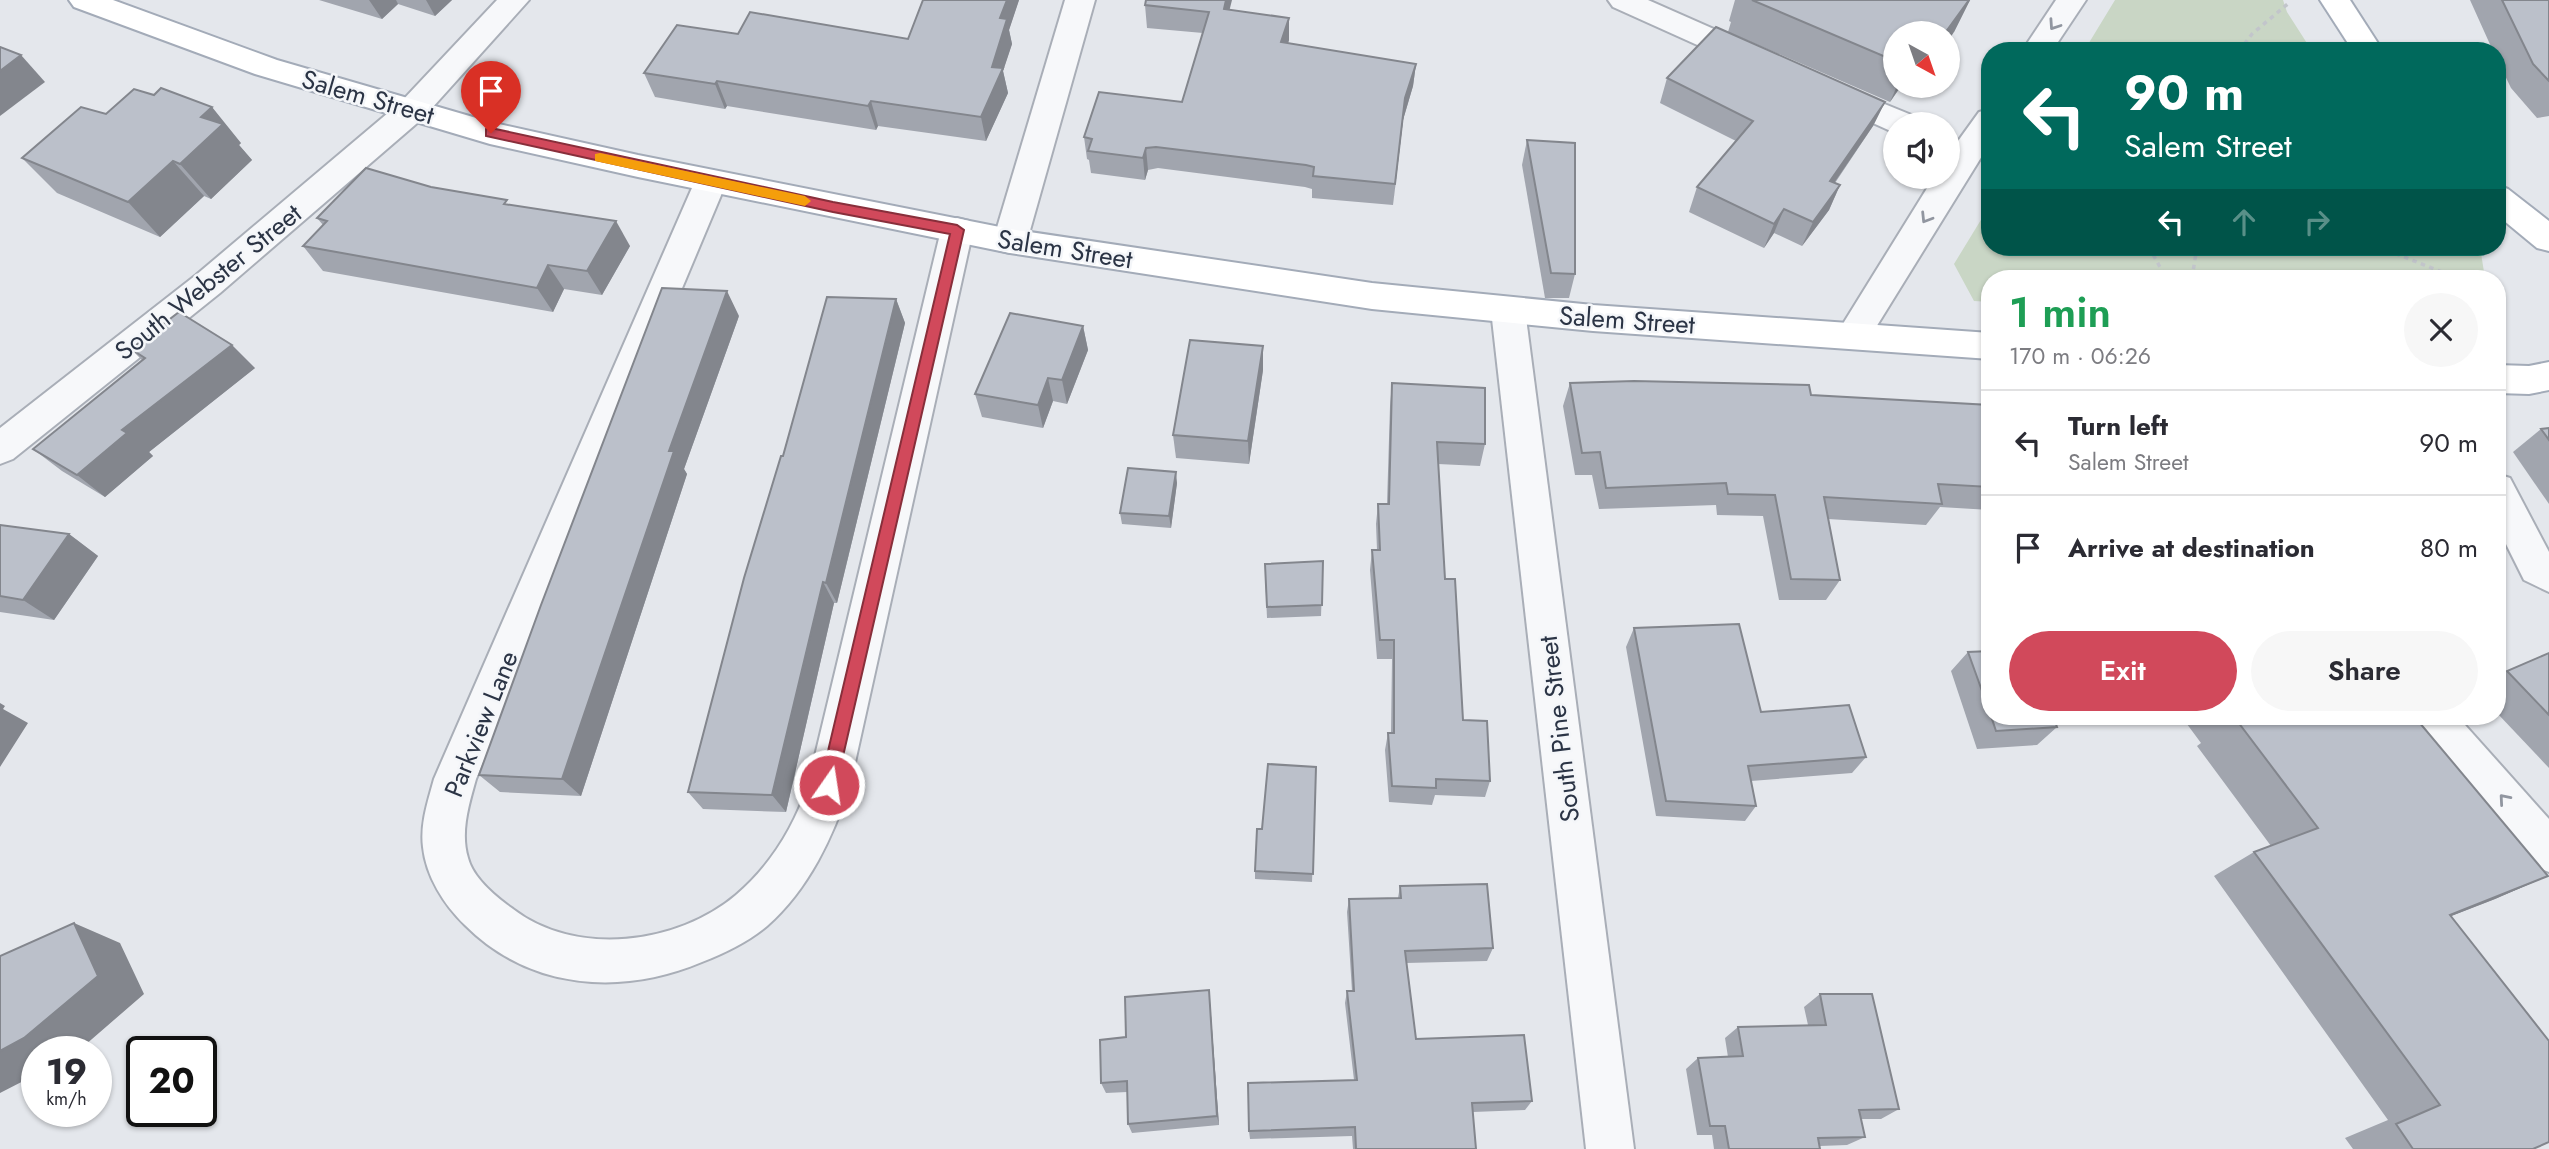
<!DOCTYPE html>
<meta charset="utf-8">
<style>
body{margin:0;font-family:Jost,sans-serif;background:#f7f7f7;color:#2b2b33;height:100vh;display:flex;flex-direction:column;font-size:26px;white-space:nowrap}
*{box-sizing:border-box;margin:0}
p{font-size:23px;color:#7c7c81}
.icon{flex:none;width:38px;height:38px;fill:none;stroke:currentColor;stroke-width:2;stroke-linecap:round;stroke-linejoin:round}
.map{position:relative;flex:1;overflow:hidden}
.sheet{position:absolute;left:1981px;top:270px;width:525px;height:455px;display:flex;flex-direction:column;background:#fff;border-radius:28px;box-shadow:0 2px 5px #0004}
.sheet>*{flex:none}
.hud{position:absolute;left:1981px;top:42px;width:525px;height:214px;border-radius:28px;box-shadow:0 2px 5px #0004;background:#00695c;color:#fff;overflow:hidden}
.needle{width:46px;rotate:140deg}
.tools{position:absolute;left:1883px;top:21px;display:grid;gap:14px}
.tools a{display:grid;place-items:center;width:77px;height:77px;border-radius:50%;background:#fff;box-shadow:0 2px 5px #0004;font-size:35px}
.speed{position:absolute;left:21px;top:1036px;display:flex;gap:14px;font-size:35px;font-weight:700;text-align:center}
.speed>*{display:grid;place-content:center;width:91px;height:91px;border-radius:50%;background:#fff;box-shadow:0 2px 5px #0004;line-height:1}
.speed small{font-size:18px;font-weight:400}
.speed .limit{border:4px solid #111;border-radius:10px;background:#fff;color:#111}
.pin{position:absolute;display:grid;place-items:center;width:60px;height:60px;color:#fff;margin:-72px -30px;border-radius:50% 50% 50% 0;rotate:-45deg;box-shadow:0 0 7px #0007}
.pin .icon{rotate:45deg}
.me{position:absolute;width:77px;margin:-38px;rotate:13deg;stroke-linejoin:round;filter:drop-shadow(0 0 5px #0008)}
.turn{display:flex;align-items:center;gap:24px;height:147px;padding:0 28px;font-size:32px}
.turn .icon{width:91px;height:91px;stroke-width:2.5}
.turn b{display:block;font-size:49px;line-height:60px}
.lanes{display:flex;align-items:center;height:66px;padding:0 28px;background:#0003;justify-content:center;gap:35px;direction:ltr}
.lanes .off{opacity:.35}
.round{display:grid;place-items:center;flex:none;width:74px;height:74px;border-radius:37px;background:#f7f7f7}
.headline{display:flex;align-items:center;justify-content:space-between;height:119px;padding:0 28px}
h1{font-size:42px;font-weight:600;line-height:52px;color:#1e9e55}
.action{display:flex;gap:14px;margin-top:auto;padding:14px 28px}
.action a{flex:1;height:80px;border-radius:42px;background:#d1495b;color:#fff;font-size:28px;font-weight:600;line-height:80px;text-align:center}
.action a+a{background:#f7f7f7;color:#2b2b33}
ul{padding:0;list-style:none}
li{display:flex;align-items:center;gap:21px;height:105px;padding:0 28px;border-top:2px solid #e1e1e2}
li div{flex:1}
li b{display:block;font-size:26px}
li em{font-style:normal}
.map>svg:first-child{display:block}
</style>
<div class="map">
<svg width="2549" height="1149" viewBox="0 0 2549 1149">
<rect width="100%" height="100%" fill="#e4e7ec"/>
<g fill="#c9d6c5">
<polygon points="2115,0 2283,0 2287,12 2312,51 2084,51"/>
<polygon points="1990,205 1990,247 2480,247 2485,278 1990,278 1990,302 1974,301 1954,264"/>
</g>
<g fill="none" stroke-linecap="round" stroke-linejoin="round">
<g stroke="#a9aeb7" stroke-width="4">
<g id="minor">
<polygon points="497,0 529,0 423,118 220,293 13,459 0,464 0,428 196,275 401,102"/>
<polygon points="1065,0 1095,0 1027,241 1022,250 1010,253 998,250 993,241"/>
<polygon points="1608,0 1648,0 1766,52 1770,59 1766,66 1755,69 1744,66 1613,7"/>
<polygon points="2056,0 2086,0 2052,51 2022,51"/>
<polygon points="1833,83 1914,116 1919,124 1895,124 1895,133 1822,100 1818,93 1822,86"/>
<polygon points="1990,109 1990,143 1865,345 1853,349 1841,345 1836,336 1841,327 1934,177 1948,177 1948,155 1979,112"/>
<path d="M711,170l11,3 5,8 -251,598c-7,25 -16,53 -8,79 5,20 28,39 45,51 62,48 164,36 223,-14 34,-29 58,-68 72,-110l133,-555 4,-9 12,-3 12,3 4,9 -123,555c-17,52 -41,104 -83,141 -19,16 -42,27 -65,36 -81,34 -172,28 -237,-37 -21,-20 -39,-49 -42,-78 -3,-23 5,-46 11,-68l261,-598 5,-8z"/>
<polygon points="1508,297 1520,301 1525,310 1634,1149 1586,1149 1491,310 1496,301"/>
<polygon points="2497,474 2510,478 2549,552 2549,592 2524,580 2497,526"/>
<polygon points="2411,716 2457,716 2549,819 2549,872 2534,866 2417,729"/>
</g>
</g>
<g stroke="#a3abb8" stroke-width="4">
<g id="major">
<polygon points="69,0 113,0 277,60 490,122 638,155 1010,229 1372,283 1593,305 1990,333 1990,359 1593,331 1372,309 1010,253 638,177 490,144 255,74 74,7"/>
<polygon points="2320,0 2350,0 2383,51 2353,51"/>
<polygon points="2497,185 2508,189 2549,221 2549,251 2537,248 2497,215"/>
<polygon points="2549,362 2549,390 2529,394 2497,393 2497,365 2529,366"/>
</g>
</g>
<g stroke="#c2c5cb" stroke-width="3.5" stroke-dasharray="4.5 4.5" stroke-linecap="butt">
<polyline points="2239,51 2252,34 2290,2"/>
<polyline points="2149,247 2166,278"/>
<polyline points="2379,247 2457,278"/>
<polyline points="2192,278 2197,247"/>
<polyline points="2484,278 2492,276"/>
</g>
<use href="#minor" fill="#f7f8fa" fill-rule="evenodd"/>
<use href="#major" fill="#fff" fill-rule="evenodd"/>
</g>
<g fill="#a1a5ae">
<polygon points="319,0 452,0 435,16 398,4 382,19"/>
<polygon points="923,0 1019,0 1009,30 1012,44 1003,71 1008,93 986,141 878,126 876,130 727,106 725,109 655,97 644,73 908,39"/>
<polygon points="1735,0 1970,0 1954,32 1895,33 1895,86 1901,86 1890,102 1728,32 1731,22 1729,21"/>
<polygon points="2470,0 2549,0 2549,116 2537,118 2511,88 2497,59 2497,51 2493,51"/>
<polygon points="1145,5 1229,10 1289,40 1288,43 1416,64 1413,86 1403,120 1393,205 1312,198 1312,189 1305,187 1158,168 1148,170 1145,180 1091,173 1089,160 1087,159 1084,137 1182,102 1203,33 1147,28"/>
<polygon points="1667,78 1885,102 1873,126 1835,183 1840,185 1829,210 1802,246 1774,233 1764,248 1689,212 1697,187 1736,141 1660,103"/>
<polygon points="106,114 241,143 239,145 252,160 211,199 204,196 160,237 57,193 22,158"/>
<polygon points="1527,140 1575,274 1569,298 1545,298 1522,165"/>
<polygon points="431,187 510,205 630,246 602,295 564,289 553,312 323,271 303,246 323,225 317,218"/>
<polygon points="896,299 905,323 837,603 834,603 786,812 703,809 688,792 783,456"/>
<polygon points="739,316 684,469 687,474 581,796 500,792 479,775"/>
<polygon points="1083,326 1088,350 1067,404 1053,401 1043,428 982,417 975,394"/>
<polygon points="131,349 255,368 149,452 153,456 105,497 62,471 33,449 142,360"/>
<polygon points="1263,370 1249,464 1176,458 1173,435"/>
<polygon points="1392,383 1485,444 1480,466 1438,464 1445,579 1463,720 1490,781 1485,797 1435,795 1432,805 1389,802 1385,750 1388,733 1391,733 1392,659 1377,659 1370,570 1372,550 1377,550 1376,524 1378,504 1387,504 1390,406"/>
<polygon points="1570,383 1990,405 1990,510 1940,507 1926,525 1828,519 1840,580 1826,600 1779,600 1763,516 1717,515 1716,505 1599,509 1592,475 1575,475 1563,406"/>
<polygon points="2549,428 2549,504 2513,452 2541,429"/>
<polygon points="1177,483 1171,528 1122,524 1120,513"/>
<polygon points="0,525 69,534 98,556 54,620 0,612"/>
<polygon points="1323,561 1321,616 1267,618 1265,574"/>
<polygon points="1634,628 1761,712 1866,757 1852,773 1751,781 1756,806 1745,821 1656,816 1626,647"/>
<polygon points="1990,651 1990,716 2053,716 2057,727 2037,745 1977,749 1951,671 1968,652"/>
<polygon points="2549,653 2549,768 2497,713 2497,677 2507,671"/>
<polygon points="2181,716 2414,716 2548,876 2495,899 2451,916 2533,1149 2353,1149 2345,1138 2388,1120 2214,876 2254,852 2271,846 2197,746 2201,743"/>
<polygon points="1316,767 1312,882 1255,879 1255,871 1262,829"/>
<polygon points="1400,886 1493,948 1487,961 1406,963 1416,1039 1532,1101 1525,1110 1473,1112 1476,1149 1353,1149 1352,1136 1250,1139 1249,1131 1354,1080 1345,1003 1347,991 1352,991 1347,912 1349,899 1398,898"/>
<polygon points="1820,994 1899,1109 1881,1119 1861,1119 1865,1137 1847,1145 1820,1146 1820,1149 1714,1149 1712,1135 1697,1135 1686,1069 1698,1058 1728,1057 1725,1038 1738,1027 1808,1025 1804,1007"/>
<polygon points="1210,1002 1219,1125 1132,1133 1128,1124 1127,1092 1106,1093 1101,1083"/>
</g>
<g fill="#83868d">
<polygon points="369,0 396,0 398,4 382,19"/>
<polygon points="426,0 452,0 435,16"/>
<polygon points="1007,0 1019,0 1009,30 1012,44 1003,71 1008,93 986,141 981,117 992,67 1000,18"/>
<polygon points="1226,0 1232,0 1224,32 1224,9"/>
<polygon points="1969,0 1970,0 1954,32 1948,41 1948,33 1945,33"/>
<polygon points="1289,18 1289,40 1281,64 1281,42"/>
<polygon points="21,55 45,82 0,116 0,71"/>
<polygon points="1416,64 1413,86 1403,120 1393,205 1405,98"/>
<polygon points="717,81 727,106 725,109 715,84"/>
<polygon points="1897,86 1901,86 1890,102"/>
<polygon points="871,101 878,126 876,130 868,106"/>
<polygon points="1885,102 1873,126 1819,205 1830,181"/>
<polygon points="212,107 241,143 239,145 252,160 211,199 180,164 201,117"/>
<polygon points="1146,148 1148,170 1145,180 1143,158"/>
<polygon points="173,161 204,196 160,237 128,202"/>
<polygon points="1840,185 1829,210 1802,246 1813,222"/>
<polygon points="1784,209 1774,233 1764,248 1774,224"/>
<polygon points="616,221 630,246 602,295 587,271"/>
<polygon points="548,265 564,289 553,312 537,288"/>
<polygon points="727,291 739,316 684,469 687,474 581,796 562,779 669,451"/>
<polygon points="896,299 905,323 837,603 826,583"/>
<polygon points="1083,326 1088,350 1067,404 1062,380"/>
<polygon points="232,345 255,368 149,452 153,456 105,497 77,475 122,430"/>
<polygon points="1263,346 1263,370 1249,464 1248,441"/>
<polygon points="1048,378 1053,401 1043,428 1038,405"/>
<polygon points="1176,472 1177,483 1171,528 1169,516"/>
<polygon points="69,534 98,556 54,620 23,600"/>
<polygon points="823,582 834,603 786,812 772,795"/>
<polygon points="0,703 5,706 3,709 28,723 0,767"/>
<polygon points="2548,876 2495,899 2400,936 2450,915"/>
<polygon points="74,923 120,943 144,994 77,1052 37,1052 37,1074 0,1093 0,1051"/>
<polygon points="1209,990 1210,1002 1219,1125 1217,1116"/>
</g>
<g fill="#bbc0ca" stroke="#83868d" stroke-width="2">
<polygon points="923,0 1007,0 1000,18 1007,19 992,67 1003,68 981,117 871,101 868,106 717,81 715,84 644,73 677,25 738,34 750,12 908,39"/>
<polygon points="1146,0 1226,0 1224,9 1289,18 1281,42 1416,64 1405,98 1395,184 1313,176 1314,167 1306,165 1156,147 1146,148 1143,158 1088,151 1092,139 1084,137 1099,92 1182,102 1209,12 1145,5"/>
<polygon points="1752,0 1969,0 1945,33 1895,33 1895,61"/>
<polygon points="2502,0 2549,0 2549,81 2533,64"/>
<polygon points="1716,27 1885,102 1830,181 1840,185 1813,222 1784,209 1774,224 1697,187 1753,121 1667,78"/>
<polygon points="0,47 21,55 0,71"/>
<polygon points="161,88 212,107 201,117 223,124 180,164 173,161 128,202 22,158 81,107 106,114 134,89 154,95"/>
<polygon points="1527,140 1575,143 1575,274 1551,273"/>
<polygon points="366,168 431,187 507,200 504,204 616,221 587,271 548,265 537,288 303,246 327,221 317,218"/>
<polygon points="662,288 727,291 669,451 674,451 562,779 479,775 541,605"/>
<polygon points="827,297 896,299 826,583 823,582 772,795 688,792 744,578 781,456 783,456"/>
<polygon points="179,312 232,345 122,430 127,433 77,475 33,449 145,358 131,349"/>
<polygon points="1010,313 1083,326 1062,380 1048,378 1038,405 975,394"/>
<polygon points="1190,340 1263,346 1248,441 1173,435"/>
<polygon points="1634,381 1809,385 1811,395 1990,405 1990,487 1938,484 1942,504 1824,497 1840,580 1791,579 1775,495 1728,494 1726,483 1606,488 1600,452 1582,453 1570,383"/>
<polygon points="1392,383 1485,388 1485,444 1437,442 1445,579 1455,579 1463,720 1487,721 1490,781 1436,779 1436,788 1392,786 1388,733 1394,733 1394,640 1380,640 1372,550 1380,550 1378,504 1389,504"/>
<polygon points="2549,428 2549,440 2541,429"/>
<polygon points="1128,468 1176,472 1169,516 1120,513"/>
<polygon points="0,525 69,534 23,600 0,596"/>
<polygon points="1323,561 1322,605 1267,607 1265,564"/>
<polygon points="1739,624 1761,712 1849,705 1866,757 1748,766 1756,806 1666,801 1634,628"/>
<polygon points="1990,651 1990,713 1968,652"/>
<polygon points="2549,653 2549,715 2507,671"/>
<polygon points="1991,716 2053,716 2057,727 1996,731"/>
<polygon points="2239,716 2414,716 2548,876 2450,915 2549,1041 2549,1142 2533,1149 2413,1149 2396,1124 2440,1105 2254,852 2318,828 2235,718 2240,716"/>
<polygon points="1268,764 1316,767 1313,874 1255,871 1257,829 1262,829"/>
<polygon points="1487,884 1493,948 1405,951 1416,1039 1524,1035 1532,1101 1472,1103 1476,1149 1356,1149 1355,1127 1249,1131 1248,1083 1357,1080 1347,991 1354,991 1349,899 1401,898 1400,886"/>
<polygon points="74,923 98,976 24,1038 0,1051 0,956"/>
<polygon points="1209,990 1217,1116 1128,1124 1127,1081 1101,1083 1100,1040 1126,1037 1125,997"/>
<polygon points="1820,994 1872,994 1899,1109 1859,1110 1865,1137 1818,1138 1820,1149 1729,1149 1725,1126 1710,1126 1698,1058 1743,1056 1738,1027 1826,1025"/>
</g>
<defs><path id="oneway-chevron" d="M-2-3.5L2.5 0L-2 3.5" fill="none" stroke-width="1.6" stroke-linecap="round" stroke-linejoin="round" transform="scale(1.75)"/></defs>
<g stroke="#9196a0">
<use href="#oneway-chevron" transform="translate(2054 25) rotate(124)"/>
<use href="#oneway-chevron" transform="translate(1926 218) rotate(122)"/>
<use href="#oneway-chevron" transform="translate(2504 799) rotate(-131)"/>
</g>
<polygon fill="#d1495b" stroke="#882f3b" stroke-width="2" points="491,128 833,202 957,225 964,230 835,791 829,793 822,791 820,785 950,234 833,212 486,136 486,129"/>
<polygon fill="#f59e0b" points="600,153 805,196 811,201 805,206 595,161 595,154"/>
<g text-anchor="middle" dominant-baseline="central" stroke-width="5" stroke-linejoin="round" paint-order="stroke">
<g font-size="26" fill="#2b3445" stroke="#f4f6f9">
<text transform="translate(368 97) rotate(16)">Salem Street</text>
<text transform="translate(1065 249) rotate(9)">Salem Street</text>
<text transform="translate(208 282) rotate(-39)">South Webster Street</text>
<text transform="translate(1627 320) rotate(4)">Salem Street</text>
<text transform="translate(481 724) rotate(-68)">Parkview Lane</text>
<text transform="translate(1559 729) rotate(-97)">South Pine Street</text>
</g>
</g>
</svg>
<div class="tools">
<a><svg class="needle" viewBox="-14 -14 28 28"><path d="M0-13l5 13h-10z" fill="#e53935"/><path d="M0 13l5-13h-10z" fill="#7c7c81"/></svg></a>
<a><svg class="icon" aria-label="sound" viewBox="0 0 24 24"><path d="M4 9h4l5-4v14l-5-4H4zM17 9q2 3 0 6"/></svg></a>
</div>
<div class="speed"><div>19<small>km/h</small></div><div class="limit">20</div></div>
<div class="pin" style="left:491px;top:133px;background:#d93025"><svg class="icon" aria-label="arrive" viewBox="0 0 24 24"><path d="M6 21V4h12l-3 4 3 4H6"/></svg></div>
<svg class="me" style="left:829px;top:785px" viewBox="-20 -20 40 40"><circle r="17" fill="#d1495b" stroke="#fff" stroke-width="3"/><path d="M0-11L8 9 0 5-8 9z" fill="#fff"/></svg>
<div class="hud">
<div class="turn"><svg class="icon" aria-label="left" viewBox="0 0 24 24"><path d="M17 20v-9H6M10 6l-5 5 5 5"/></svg><div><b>90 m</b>Salem Street</div></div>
<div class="lanes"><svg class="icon" aria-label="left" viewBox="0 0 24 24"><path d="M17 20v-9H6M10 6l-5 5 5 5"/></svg><svg class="icon off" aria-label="ahead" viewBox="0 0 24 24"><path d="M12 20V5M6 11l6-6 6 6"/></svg><svg class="icon off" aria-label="right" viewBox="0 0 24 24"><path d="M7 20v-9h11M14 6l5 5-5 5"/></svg></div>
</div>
<section class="sheet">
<div class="headline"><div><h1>1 min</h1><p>170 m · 06:26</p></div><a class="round"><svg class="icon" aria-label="close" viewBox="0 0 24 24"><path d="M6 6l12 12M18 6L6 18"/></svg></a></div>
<ul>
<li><svg class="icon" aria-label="left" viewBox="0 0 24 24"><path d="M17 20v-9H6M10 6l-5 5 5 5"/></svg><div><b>Turn left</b><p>Salem Street</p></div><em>90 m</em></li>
<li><svg class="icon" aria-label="arrive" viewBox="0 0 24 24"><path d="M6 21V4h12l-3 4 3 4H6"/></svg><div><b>Arrive at destination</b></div><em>80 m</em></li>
</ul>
<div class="action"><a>Exit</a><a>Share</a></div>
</section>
</div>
